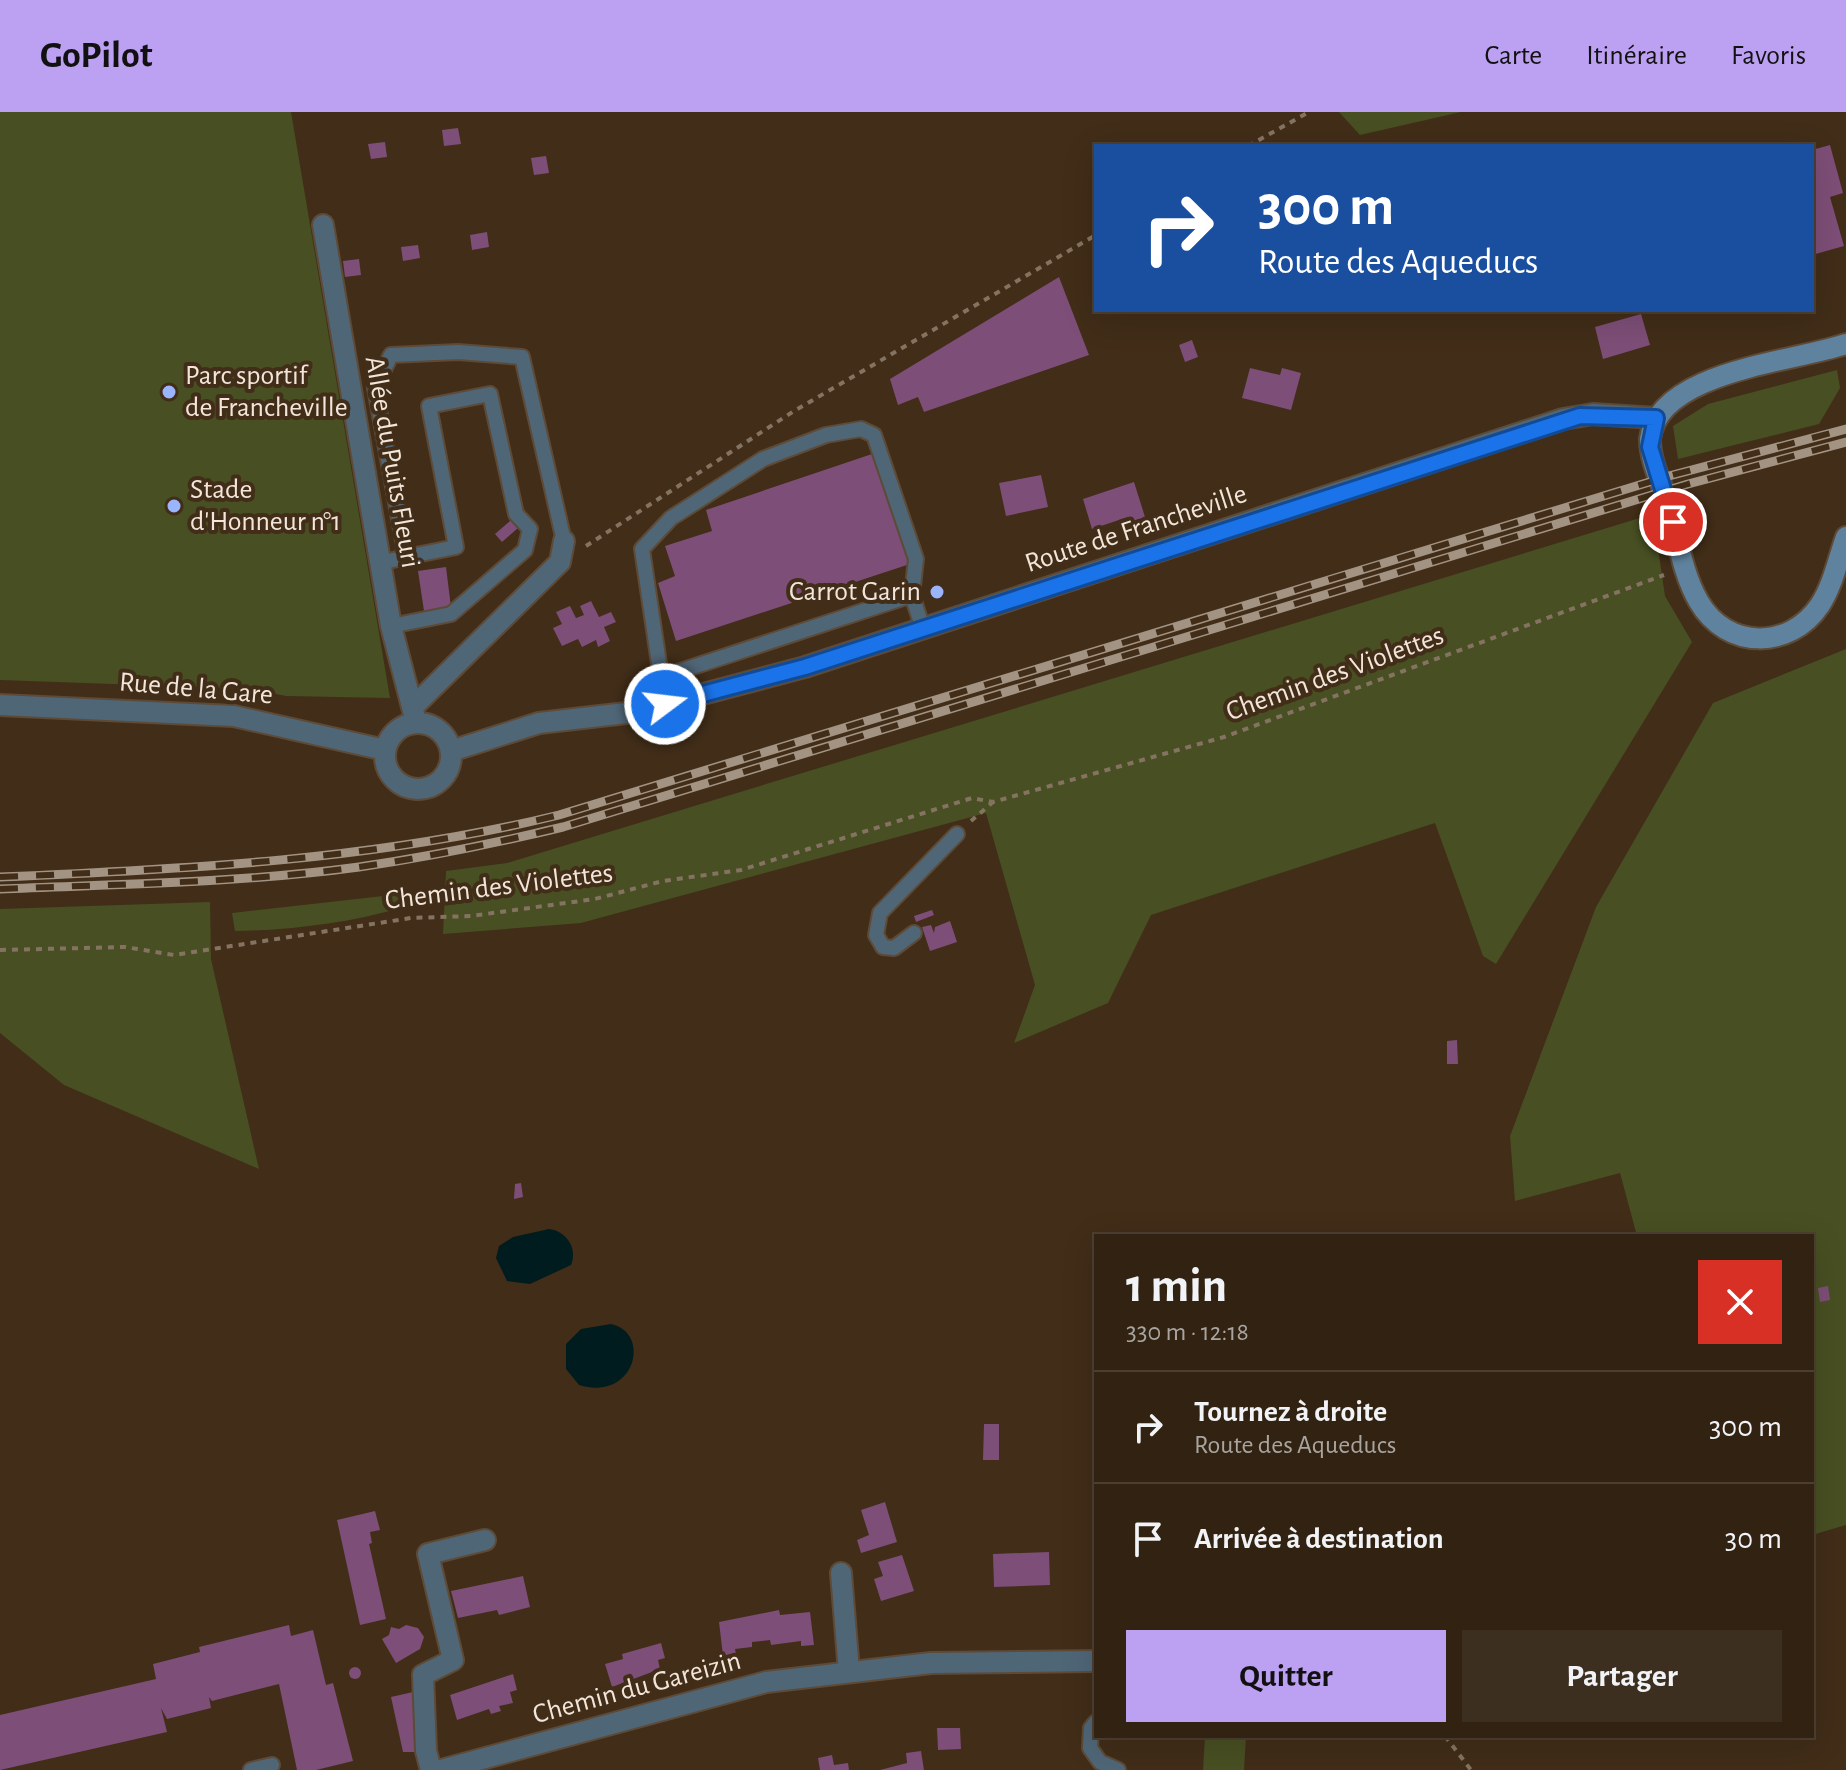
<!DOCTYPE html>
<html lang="fr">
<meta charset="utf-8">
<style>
body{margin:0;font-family:"Alegreya Sans",sans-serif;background:#3d2f20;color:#f1f3f6;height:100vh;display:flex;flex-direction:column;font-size:30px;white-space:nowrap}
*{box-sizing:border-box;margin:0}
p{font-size:26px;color:#a8a49f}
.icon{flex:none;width:44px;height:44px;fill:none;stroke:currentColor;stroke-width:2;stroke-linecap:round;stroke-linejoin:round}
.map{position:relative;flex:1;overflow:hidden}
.details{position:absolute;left:1094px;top:1122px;width:720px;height:504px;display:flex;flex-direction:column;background:#312212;border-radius:0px;box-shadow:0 8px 32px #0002,0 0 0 2px #4c3f32}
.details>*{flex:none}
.hud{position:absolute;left:1094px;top:32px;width:720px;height:168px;border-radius:0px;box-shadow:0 8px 32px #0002,0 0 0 2px #4c3f32;background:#1a4fa0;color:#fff;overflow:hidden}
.pin{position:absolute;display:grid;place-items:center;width:68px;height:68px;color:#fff;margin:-34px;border:4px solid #fff;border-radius:50%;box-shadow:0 2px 8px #0007}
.me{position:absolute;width:88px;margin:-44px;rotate:75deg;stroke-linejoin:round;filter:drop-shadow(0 0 6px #0008)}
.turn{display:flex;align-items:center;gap:28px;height:168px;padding:0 32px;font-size:36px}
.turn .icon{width:104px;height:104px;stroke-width:2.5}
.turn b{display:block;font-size:56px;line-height:68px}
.round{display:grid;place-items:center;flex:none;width:84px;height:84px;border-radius:0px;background:#3d2f20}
.summary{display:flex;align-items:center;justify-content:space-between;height:136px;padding:0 32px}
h1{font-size:48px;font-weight:700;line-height:60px}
.button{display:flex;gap:16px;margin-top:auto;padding:16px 32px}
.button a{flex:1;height:92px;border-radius:0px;background:#bca0f2;color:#111;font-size:32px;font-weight:700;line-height:92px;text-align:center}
.button a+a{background:#3d2f20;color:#f1f3f6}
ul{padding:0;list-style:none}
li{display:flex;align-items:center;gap:24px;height:112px;padding:0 32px;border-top:2px solid #4c3f32}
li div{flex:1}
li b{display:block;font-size:30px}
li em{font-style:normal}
header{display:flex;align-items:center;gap:48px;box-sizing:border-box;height:112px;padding:0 40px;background:#bca0f2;color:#111}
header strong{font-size:38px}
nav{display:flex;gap:44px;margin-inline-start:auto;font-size:28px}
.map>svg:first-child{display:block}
</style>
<header>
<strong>GoPilot</strong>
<nav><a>Carte</a><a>Itinéraire</a><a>Favoris</a></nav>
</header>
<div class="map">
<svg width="1846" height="1658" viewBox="0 0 1846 1658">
<rect width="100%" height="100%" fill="#412d18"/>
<g fill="#484f22">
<polygon points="0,0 291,0 390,586 286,584 252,577 0,568"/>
<polygon points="1339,0 1461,0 1360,23"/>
<polygon points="1837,258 1840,276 1819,312 1678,347 1673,314 1708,292"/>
<polygon points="1653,402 1665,484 1692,530 1496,852 1483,844 1435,711 1151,803 1108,891 1014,931 1035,873 986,701 581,811 443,822 446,759 507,751"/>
<polygon points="1846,537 1846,1413 1812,1423 1812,1124 1637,1124 1620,1061 1515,1089 1510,1024 1596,795 1713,591"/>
<path d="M401,782l3,13c-55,16 -111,23 -169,24l-3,-18z"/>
<polygon points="210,790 211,847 259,1057 64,973 0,921 0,797"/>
<polygon points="1205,1624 1246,1624 1244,1658 1203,1658"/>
</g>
<g fill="#001c1e">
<path d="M549,1117c17,2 29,19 22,36l-41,19 -23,-3 -11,-23 3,-12 14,-9z"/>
<path d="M611,1212c41,9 24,78 -32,61l-13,-16v-25l15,-15z"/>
</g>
<g fill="#7d4e77">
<polygon points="458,16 461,32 444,34 442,18"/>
<polygon points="385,30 387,45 371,47 368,32"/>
<polygon points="1830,33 1843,81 1830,85 1844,134 1812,143 1812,38"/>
<polygon points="546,44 549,61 534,63 531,46"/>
<polygon points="487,120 489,135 472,138 470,123"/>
<polygon points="418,133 420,146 403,149 401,135"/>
<polygon points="359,147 361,163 345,165 343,149"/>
<polygon points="1059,165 1089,243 924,300 918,285 898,293 890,267"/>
<polygon points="1641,202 1650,233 1603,247 1595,215"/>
<polygon points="1192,228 1198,245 1185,250 1179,233"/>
<polygon points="1250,256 1280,263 1282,256 1301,261 1291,298 1242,286"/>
<polygon points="872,342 910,452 676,529 658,471 675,464 665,434 712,419 706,398"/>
<polygon points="1041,363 1048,395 1006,404 999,371"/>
<polygon points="1134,370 1145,405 1129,411 1128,405 1092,417 1083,387"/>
<polygon points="511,408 518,416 502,430 495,422"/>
<polygon points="446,455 451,495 424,499 418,459"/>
<polygon points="938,473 942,485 935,487 931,475"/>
<polygon points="591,489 599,505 611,500 616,510 604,515 610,529 598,535 596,528 582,535 578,527 562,534 553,516 562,512 556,500 570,494 576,506 584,503 580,494"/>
<polygon points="932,798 934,803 916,810 914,804"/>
<polygon points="950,809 957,830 930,839 922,815 931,813 934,821 935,815"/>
<polygon points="1457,928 1458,952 1447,952 1447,929"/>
<polygon points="521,1071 523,1085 514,1087 515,1072"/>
<polygon points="1828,1174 1830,1188 1820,1190 1818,1176"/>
<polygon points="984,1312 999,1312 999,1348 983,1348"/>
<polygon points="885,1390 897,1430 861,1441 857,1428 869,1423 861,1398"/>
<polygon points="375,1399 380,1418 370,1420 372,1431 369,1432 386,1507 360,1513 337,1408"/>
<polygon points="1049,1440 1050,1473 994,1475 993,1442"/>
<polygon points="902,1443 914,1479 881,1489 874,1467 883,1464 878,1450"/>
<polygon points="523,1464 530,1495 499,1503 497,1498 458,1506 451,1479"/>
<polygon points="779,1498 780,1503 810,1500 814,1533 801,1534 801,1529 771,1533 770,1528 752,1530 752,1535 735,1537 736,1542 723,1544 719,1510"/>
<polygon points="289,1513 291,1524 313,1518 326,1573 333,1571 353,1649 316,1658 297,1658 279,1572 212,1589 209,1585 211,1596 167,1607 161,1596 167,1620 0,1658 0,1603 156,1567 153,1552 200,1540 199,1535"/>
<polygon points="406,1513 418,1516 424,1525 420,1537 396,1551 382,1527 389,1523 391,1515 399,1517"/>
<polygon points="661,1531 665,1546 658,1548 660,1557 612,1575 605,1552 623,1547 622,1542"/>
<circle cx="355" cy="1561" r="6"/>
<polygon points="513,1562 517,1578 510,1580 513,1591 499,1594 501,1599 491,1602 489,1597 457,1608 450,1583"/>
<polygon points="413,1580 420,1640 403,1640 391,1585"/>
<polygon points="937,1616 960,1616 961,1637 938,1638"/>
<polygon points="921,1639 924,1658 880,1658 907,1651 906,1641"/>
<polygon points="832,1643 834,1653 848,1651 849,1658 820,1658 818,1646"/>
</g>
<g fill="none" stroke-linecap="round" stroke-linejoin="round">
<g stroke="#5d4a37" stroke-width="18">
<g id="lane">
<polyline points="380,451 406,445 375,276 391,243 458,240 522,245 564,429"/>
<polyline points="912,483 923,517"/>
<polyline points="391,514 451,502 525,438 530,417 516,402 490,282 429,294 456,435 406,445"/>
<polyline points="662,565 912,483 916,447 874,323 861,317 826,323 763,347 671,406 642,437 665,592"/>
<polyline points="914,821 894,836 883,835 876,823 880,801 957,722"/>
<polyline points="1096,1610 1091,1616 1090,1636 1100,1650 1118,1658"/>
<polyline points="251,1658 272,1653"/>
</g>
</g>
<g stroke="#5d4a37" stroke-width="24">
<g id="street">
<polyline points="323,113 391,514 416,610"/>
<polyline points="0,593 234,604 385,638"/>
<polyline points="414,594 560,450 564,429"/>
<circle cx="418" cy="644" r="33"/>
<polyline points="451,639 539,611 635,600 805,555 1563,307 1593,302 1656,306"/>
<polyline points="841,1461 849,1560"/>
<polyline points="431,1658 426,1639 423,1563 453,1548 428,1442 485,1428"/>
<polyline points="441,1658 766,1570 931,1551 1096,1549"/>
</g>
</g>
<g stroke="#5d4a37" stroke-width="24">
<path id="secondary" d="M1846,232c-53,18 -188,27 -196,95 0,24 13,47 20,70 8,31 13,66 29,93 28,48 91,48 121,3 13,-20 18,-46 26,-68"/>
</g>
<g stroke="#857362" stroke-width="4" stroke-dasharray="6 6" stroke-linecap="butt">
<polyline points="1248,34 1309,0"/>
<polyline points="586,434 794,299 1096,123"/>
<polyline points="971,709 993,690"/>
<polyline points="0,838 125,835 174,843 411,806 471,804 595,787 663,769 741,758 972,686 993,690 1224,625 1664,463"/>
<polyline points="1445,1624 1471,1658"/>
</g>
<use href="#lane" stroke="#4f6677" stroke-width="14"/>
<use href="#street" stroke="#4f6677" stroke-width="20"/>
<use href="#secondary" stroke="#5f839e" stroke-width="20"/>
<g stroke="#a39383" stroke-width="9">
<g id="rail">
<path d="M0,765c189,-8 375,-17 559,-62l1110,-339 177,-47"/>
<path d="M0,777c119,-5 241,-6 359,-22 69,-10 137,-24 204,-40l1125,-343 158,-42"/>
</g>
</g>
<use href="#rail" stroke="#412d18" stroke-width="6" stroke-dasharray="18" stroke-linecap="butt"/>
</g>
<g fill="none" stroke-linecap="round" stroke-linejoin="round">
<g stroke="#114b97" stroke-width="20">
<polyline id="route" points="665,592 805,555 1580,304 1656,306 1650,335 1673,410"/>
</g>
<use href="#route" stroke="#1a73e8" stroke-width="14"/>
</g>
<g fill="#9bb5fd" stroke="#412d18" stroke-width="3">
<circle cx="169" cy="280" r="8"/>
<circle cx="174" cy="394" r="8"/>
<circle cx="937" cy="480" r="8"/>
</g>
<g text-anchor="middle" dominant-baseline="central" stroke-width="8" stroke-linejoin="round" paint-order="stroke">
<g font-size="28" fill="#f2e5d9" stroke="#412d18" text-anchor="start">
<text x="185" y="264">Parc sportif<tspan x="185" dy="32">de Francheville</tspan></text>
<text x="190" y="378">Stade<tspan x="190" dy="32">d'Honneur n°1</tspan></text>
<text x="921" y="480" text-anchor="end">Carrot Garin</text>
</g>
<g font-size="28" fill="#f2e5d9" stroke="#412d18">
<text transform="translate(392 350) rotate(80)">Allée du Puits Fleuri</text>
<text transform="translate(1136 417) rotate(-18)">Route de Francheville</text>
<text transform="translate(1335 562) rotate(-20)">Chemin des Violettes</text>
<text transform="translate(196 577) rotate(5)">Rue de la Gare</text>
<text transform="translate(499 775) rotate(-7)">Chemin des Violettes</text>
<text transform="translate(637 1576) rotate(-15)">Chemin du Gareizin</text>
</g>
</g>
</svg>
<div class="pin" style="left:1673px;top:410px;background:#d93025"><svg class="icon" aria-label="arrive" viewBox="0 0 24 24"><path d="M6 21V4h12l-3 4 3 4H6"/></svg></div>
<svg class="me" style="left:665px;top:592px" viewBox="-20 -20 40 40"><circle r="17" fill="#1a73e8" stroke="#fff" stroke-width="3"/><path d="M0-11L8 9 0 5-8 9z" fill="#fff"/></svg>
<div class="hud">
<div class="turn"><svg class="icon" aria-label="right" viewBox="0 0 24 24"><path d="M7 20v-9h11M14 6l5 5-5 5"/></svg><div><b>300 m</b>Route des Aqueducs</div></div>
</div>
<section class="details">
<div class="summary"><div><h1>1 min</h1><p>330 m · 12:18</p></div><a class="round" style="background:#d93025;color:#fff"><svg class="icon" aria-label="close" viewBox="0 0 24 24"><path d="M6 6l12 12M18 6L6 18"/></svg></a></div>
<ul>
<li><svg class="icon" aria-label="right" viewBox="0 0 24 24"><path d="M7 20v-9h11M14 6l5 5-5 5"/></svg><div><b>Tournez à droite</b><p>Route des Aqueducs</p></div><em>300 m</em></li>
<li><svg class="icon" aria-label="arrive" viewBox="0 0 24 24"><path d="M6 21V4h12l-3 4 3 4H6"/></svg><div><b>Arrivée à destination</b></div><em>30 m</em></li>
</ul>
<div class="button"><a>Quitter</a><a>Partager</a></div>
</section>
</div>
